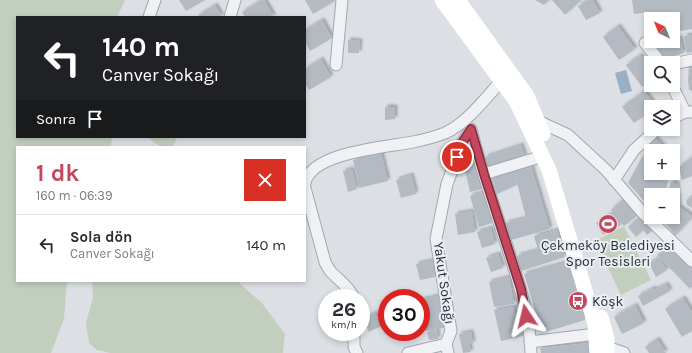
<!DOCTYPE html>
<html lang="tr">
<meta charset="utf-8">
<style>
body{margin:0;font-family:Karla,sans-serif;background:#f7f7f7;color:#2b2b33;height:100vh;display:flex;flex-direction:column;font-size:15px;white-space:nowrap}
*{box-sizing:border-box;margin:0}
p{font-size:13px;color:#7c7c81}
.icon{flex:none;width:22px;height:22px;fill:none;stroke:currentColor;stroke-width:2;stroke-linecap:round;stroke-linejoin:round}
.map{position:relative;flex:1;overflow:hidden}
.side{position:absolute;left:16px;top:146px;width:290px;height:136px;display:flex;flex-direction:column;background:#fff;border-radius:0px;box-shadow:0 2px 6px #0003}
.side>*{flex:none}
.top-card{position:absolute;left:16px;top:16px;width:290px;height:122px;border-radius:0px;box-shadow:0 2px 6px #0003;background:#202124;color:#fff;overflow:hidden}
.needle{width:26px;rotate:317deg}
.fabs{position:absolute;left:644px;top:12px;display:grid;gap:8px}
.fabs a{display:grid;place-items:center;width:36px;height:36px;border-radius:0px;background:#fff;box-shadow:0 2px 6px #0003;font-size:20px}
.speed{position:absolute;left:318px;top:289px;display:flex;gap:8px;font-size:20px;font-weight:700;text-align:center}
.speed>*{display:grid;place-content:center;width:52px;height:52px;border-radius:50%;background:#fff;box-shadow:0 2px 6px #0003;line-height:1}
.speed small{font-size:10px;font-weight:400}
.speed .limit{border:6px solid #d22;background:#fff;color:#111}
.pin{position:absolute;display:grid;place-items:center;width:34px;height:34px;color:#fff;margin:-17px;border:2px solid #fff;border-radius:50%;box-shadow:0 1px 4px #0007}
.me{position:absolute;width:44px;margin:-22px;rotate:350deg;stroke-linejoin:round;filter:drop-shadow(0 0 3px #0008)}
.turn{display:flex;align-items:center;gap:14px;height:84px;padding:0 20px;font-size:18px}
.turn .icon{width:52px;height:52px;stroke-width:2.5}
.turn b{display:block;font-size:28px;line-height:34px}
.then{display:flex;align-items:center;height:38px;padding:0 20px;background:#0003;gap:8px;font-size:15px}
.round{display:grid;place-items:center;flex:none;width:42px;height:42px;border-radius:0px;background:#f7f7f7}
.headline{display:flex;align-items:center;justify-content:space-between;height:68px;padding:0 20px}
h1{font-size:24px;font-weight:700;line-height:30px;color:#c5475d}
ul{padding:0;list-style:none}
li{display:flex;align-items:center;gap:12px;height:60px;padding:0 20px;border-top:1px solid #e1e1e2}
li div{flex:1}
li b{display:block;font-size:15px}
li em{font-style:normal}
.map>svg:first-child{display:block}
</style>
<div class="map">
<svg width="692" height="353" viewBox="0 0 692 353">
<defs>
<filter id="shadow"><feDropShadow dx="2.5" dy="-2.5" stdDeviation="1" flood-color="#0004"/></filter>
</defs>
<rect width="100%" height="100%" fill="#dce0e5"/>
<g fill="#c3cfbe">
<polygon points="0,0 125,0 117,17 17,17 17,137 112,137 111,147 17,147 17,281 67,281 64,319 51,353 0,353"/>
<polygon points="147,137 174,137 177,139 172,147 161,147"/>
<polygon points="624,226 651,280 621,295 595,241"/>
<polygon points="92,281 237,281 262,303 285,334 283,353 110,353 97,350 89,343 86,322 93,298"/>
</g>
<polygon fill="#99afc4" points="626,70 632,91 621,94 615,73"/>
<g fill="#b4bac2" filter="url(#shadow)">
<polygon points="179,0 205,0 186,11"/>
<polygon points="262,0 264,0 274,17 245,17 242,12"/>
<polygon points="305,0 334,0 335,1 313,14"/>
<polygon points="535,0 549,0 544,5"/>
<polygon points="552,0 581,0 565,15"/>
<polygon points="590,0 593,0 600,13 586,20 578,6"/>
<polygon points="632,0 692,0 692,29 673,32 673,19 652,19 651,12 634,14"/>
<polygon points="215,5 222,17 196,17"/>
<polygon points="322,20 332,38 310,51 305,42 305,30"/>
<polygon points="618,26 635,49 619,60 603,37"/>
<polygon points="692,35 692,52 687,53 684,36"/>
<polygon points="680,38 684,53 663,60 652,43 673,41 673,39"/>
<polygon points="348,40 360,41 359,53 348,53"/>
<polygon points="640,55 651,70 651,81 642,87 626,65"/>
<polygon points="321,59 331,77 309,90 305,83 305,69"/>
<polygon points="692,64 692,91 689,90 688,81 689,65"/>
<polygon points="644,91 656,107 651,107 651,111 634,123 622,107"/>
<polygon points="385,107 395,107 395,119 385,120"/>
<polygon points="653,136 668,151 651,151 651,156 645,151 647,143"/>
<polygon points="521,145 525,157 489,170 485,157"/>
<polygon points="472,149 482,189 470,192 461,152"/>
<polygon points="381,153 388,181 359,188 353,160"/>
<polygon points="642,157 651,166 651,173 659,173 666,179 662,195 651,195 651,209 628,183"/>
<polygon points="692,157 692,176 682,180 679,167"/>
<polygon points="531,166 550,229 511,240 506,223 526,218 514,171"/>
<polygon points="352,169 357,189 348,192 343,171"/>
<polygon points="513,171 517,185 497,194 492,177"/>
<polygon points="411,175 416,194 401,198 396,180"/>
<polygon points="671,182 677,184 679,207 692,216 692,218 675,236 662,218 662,217 673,217 673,195 667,195"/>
<polygon points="483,192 492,223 479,227 470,196"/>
<polygon points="625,197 639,214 624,226 611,210"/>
<polygon points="692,197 692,208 687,205 686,200"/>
<polygon points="472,211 475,232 458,235 455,214"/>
<polygon points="613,212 621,225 603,235 596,223"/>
<polygon points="641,215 653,230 647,235 643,230 636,237 628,227"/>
<polygon points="491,228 495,244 482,248 477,232"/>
<polygon points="557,230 565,257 521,271 517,256 538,250 534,236"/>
<polygon points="669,244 692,269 692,287 690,289 657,255"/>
<polygon points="498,254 503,268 491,272 486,258"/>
<polygon points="659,258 667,270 656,277 649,263"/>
<polygon points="435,260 439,276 420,280 416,264"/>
<polygon points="568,262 585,320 542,333 524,274"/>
<polygon points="509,277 514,304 494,307 489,282"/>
<polygon points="666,284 670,291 643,306 638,296 653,288 654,290"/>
<polygon points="441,295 448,327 421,332 421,300"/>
<polygon points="683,298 692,312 692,331 682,337 665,309"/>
<polygon points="635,305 644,323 622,334 614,317"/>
<polygon points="514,307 516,319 519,318 523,336 501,341 494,310"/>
<polygon points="375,313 381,326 369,332 363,319"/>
<polygon points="387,313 387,327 386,328 382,315"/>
<polygon points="437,330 438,339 429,340 427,332"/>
<polygon points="407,332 420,332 420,333 407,335"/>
<polygon points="471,332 473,344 469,344 471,352 463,353 459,334"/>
<polygon points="657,339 666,353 649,353 645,347"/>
<polygon points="591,343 592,353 541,353 540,348"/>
</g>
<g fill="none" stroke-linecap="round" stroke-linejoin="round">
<g stroke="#a2a7af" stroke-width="13">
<g id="minor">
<polyline points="149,17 155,0"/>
<polyline points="230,17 235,0"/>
<polyline points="645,43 661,63"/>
<polyline points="673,64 692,60"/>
<polyline points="336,65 342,0"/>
<polyline points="672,85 685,112"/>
<polyline points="673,118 685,112 692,112"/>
<polyline points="538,121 568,135 606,170 642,212 692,261"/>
<polyline points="484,174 543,156"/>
<polyline points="614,180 634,150 657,129"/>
<path d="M305,183c6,-31 83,-36 108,-41 10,-2 22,-5 32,-9 21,-9 41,-35 56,-52"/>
<path d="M305,188l20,74c2,4 4,8 7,11 8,8 18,15 22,25"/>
<polyline points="354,332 354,347 357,353"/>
<polyline points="530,342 596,334 607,347 624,353"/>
<polyline points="408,353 446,344"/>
<path d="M448,353l-2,-9 5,-13 -15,-92 11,-55 15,-41 9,-14c9,37 22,74 34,111 12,37 25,74 26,113"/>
</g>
</g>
<use href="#minor" stroke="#eff1f4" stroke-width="11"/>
<g stroke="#fff" stroke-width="15">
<polyline points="442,0 516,101 549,170 595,324 597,353"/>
<polyline points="458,0 527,96 543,134"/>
<polyline points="601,317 607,338 607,353"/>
</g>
</g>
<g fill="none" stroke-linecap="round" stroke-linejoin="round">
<g stroke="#802e3c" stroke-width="10">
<polyline id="route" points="457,157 462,143 471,129 484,174 521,289 526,316"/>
</g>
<use href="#route" stroke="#c5475d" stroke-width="7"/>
</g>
<defs>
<g id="stadium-disc" transform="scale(1)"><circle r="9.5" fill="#c5475d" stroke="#ebeff3"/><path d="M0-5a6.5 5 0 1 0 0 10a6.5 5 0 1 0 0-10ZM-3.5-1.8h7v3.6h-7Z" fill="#fff"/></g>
<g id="bus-disc" transform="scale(1)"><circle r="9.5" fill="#c5475d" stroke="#ebeff3"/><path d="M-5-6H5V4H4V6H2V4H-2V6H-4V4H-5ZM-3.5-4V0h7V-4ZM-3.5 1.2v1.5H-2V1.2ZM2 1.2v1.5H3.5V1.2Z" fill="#fff"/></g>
</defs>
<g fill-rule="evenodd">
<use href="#stadium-disc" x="608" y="224"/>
<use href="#bus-disc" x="578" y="301"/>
</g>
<g text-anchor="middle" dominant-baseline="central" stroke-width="4" stroke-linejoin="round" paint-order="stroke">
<g font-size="14" fill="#272f3b" stroke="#ebeff3">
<text x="608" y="245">Çekmeköy Belediyesi<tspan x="608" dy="16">Spor Tesisleri</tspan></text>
<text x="592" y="301" text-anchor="start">Köşk</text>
</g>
<g font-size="14" fill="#272f3b" stroke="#ebeff3">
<text transform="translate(444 283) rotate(82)">Yakut Sokağı</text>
</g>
</g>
</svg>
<div class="fabs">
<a><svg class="needle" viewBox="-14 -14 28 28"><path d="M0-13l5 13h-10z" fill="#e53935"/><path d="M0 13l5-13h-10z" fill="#7c7c81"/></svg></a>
<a><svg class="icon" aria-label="search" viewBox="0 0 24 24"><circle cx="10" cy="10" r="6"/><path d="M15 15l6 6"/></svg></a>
<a><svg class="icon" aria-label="layers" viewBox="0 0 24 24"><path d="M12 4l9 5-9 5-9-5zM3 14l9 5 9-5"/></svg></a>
<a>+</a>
<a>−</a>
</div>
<div class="speed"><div>26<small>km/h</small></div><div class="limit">30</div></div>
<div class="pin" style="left:457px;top:157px;background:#d93025"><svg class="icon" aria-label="arrive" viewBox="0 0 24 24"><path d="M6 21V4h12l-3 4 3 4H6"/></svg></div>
<svg class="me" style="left:526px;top:316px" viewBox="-20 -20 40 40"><path d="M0-17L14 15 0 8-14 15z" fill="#c5475d" stroke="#fff" stroke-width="4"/></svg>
<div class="top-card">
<div class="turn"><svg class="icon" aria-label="left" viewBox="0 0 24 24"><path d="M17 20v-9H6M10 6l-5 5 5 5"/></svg><div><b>140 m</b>Canver Sokağı</div></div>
<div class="then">Sonra<svg class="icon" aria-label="arrive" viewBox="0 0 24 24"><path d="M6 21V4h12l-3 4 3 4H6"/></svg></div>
</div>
<section class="side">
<div class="headline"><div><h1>1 dk</h1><p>160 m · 06:39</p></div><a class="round" style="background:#d93025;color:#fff"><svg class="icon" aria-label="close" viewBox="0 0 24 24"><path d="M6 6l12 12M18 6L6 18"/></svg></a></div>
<ul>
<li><svg class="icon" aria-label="left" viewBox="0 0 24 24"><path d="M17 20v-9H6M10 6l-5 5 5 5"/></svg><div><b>Sola dön</b><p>Canver Sokağı</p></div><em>140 m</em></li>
</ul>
</section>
</div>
